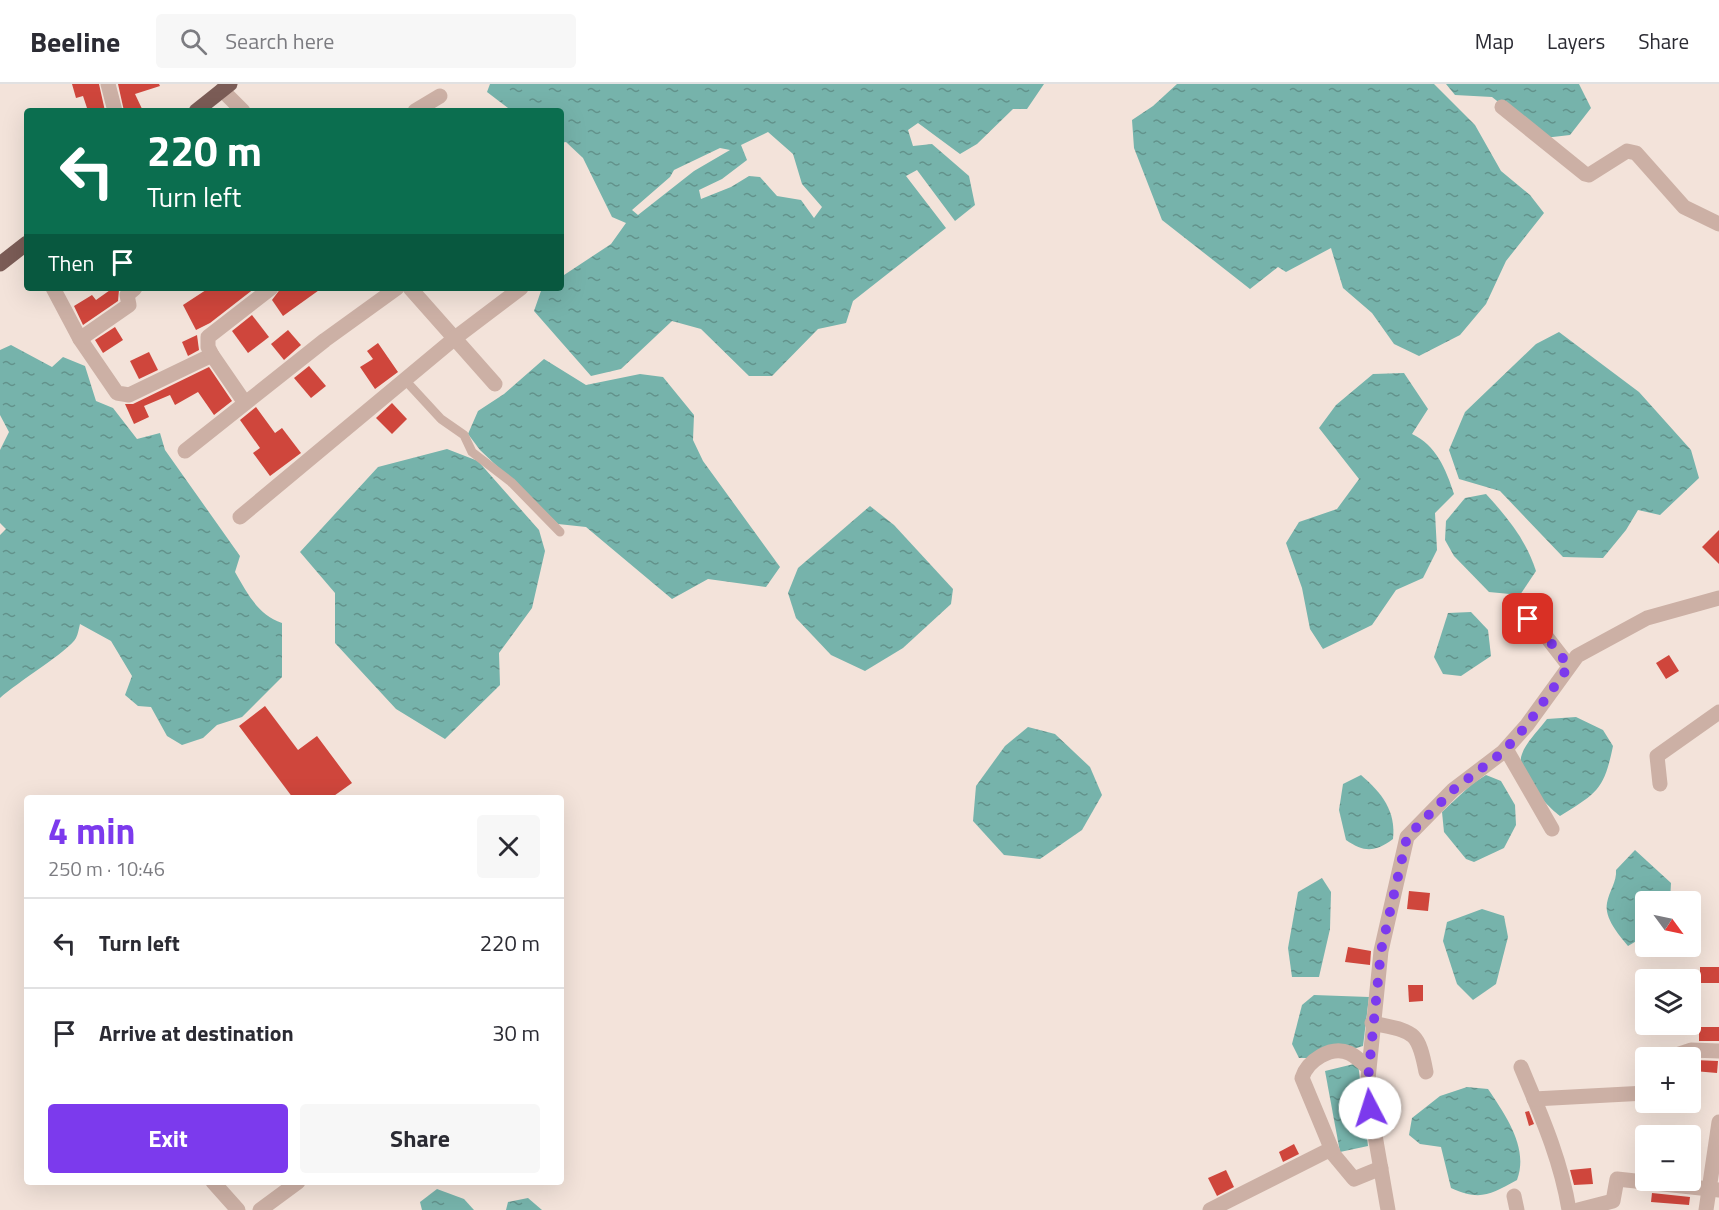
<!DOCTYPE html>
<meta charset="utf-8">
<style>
body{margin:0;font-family:"Titillium Web",sans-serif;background:#f7f7f7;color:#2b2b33;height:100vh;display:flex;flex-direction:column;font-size:22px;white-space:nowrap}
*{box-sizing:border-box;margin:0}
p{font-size:20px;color:#7c7c81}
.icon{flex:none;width:33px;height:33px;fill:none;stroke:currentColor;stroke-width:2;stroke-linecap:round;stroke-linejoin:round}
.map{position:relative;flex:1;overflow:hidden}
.sheet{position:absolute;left:24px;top:711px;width:540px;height:390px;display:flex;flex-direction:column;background:#fff;border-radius:6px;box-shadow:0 6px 24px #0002}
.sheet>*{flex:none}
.banner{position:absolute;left:24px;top:24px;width:540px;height:183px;border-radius:6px;box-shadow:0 6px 24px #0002;background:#0b6e4f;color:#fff;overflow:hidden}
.needle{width:39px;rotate:123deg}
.fabs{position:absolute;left:1635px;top:807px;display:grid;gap:12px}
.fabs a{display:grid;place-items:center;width:66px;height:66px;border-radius:6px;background:#fff;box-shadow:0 6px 24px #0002;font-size:30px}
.pin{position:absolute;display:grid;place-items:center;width:51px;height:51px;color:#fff;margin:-26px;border-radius:12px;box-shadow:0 3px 9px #0006}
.me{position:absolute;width:66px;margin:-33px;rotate:355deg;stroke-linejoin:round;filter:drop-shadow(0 0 4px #0008)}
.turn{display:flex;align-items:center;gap:21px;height:126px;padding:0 24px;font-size:27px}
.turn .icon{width:78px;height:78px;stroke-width:2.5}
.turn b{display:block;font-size:42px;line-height:51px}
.then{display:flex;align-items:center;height:57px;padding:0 24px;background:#0003;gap:12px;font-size:22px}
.round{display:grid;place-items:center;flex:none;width:63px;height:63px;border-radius:6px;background:#f7f7f7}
.overview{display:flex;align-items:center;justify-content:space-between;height:102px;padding:0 24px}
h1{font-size:36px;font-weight:700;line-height:45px;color:#7c3aed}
.cta{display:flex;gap:12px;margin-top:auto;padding:12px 24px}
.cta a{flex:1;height:69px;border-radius:6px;background:#7c3aed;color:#fff;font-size:24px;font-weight:700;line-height:69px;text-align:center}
.cta a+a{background:#f7f7f7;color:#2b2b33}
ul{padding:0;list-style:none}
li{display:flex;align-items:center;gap:18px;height:90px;padding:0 24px;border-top:2px solid #e1e1e2}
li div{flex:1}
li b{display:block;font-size:22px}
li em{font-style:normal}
header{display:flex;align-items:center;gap:36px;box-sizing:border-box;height:84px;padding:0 30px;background:#fff;border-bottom:2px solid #e1e1e2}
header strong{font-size:28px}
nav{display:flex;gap:33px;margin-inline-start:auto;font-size:21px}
.search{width:420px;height:54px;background:#f7f7f7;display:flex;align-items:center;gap:15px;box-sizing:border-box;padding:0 21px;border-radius:6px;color:#7c7c81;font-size:22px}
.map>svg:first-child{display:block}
</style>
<header>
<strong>Beeline</strong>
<div class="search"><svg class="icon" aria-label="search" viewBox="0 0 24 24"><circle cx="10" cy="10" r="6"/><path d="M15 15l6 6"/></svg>Search here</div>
<nav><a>Map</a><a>Layers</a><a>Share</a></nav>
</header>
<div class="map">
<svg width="1719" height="1126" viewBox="0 0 1719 1126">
<defs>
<pattern id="water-ripples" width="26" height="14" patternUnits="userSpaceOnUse" patternTransform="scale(1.5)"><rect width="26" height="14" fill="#76b3ab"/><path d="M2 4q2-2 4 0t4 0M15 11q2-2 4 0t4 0" fill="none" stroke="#62928b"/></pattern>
</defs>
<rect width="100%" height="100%" fill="#f3e3da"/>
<g fill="url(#water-ripples)" fill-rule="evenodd">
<path d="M490,0h554l-17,25h-14l-36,35 -17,10 -42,-31 -10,7 5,16 19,-2 37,32 6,29 -20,16 -38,-51 -11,6 40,52 -93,73 -7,22 -28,6 -46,47h-23l-48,-47 -29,-8 -51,48 -30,7 -57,-65 8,-23h19v-11l50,-33 15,-21 -14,-6 -29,-59 -17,-16 -5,1v-32h-49l-25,-19zM768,48l25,22 9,30 20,23 -8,11 -13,-18 -24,-4 -17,-19 -11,-1 -18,11 -30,12 -2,-9 23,-11 25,-19 -6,-15zM720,64l10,2 -36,21 -56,44 -6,-5 38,-33 4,-7z"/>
<polygon points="1177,0 1434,0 1475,41 1501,87 1530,111 1544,129 1506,177 1486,220 1460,251 1419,272 1394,260 1372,229 1343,204 1331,164 1286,188 1278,183 1250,205 1162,136 1134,64 1132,36 1153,22"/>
<polygon points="1446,0 1579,0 1591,24 1570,51 1544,54 1492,13 1455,11"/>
<polygon points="1559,248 1639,308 1691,366 1699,394 1660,431 1638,426 1626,446 1603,474 1563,473 1500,407 1459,395 1449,366 1465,328 1536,260"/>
<path d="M11,261l41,22 11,-10 22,9 11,35 17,7 24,31 23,-6 5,17 75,106 -5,16c13,22 22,42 47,51v54l-40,40 -25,8 -14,13 -21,7 -15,-9 -16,-29 -13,-1 -13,-11 7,-19 -21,-35 -31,-17c-1,4 -2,10 -4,14 -7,13 -60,45 -76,60v-163l6,-6 -6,-6v-73l9,-18 -9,-17v-65z"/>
<polygon points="544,275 586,301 640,290 663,293 694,331 693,356 703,377 780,483 766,503 708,495 672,515 586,443 558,440 480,366 468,350 478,327 504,310"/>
<path d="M1404,289l24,36 -16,25c24,11 34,35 42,60l-19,19 2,37 -14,28 -27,12 -24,35 -49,24 -13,-20 -8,-41 -16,-45 13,-21 38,-13 22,-30 -40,-51 17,-23 37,-31z"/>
<polygon points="447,365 478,377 539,446 545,467 532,524 499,569 500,601 445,655 396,625 335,559 335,509 300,468 378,383"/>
<path d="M1486,410c22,24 40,46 50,77l-16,24 -31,-3 -35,-36 -9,-16 1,-19 19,-23z"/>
<polygon points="870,422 894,441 953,505 951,520 903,564 865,587 831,571 796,534 788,509 798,484"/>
<polygon points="1471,528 1488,546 1491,572 1461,592 1443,590 1434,573 1448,529"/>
<path d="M1576,633l27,13 10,16c-9,44 -16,47 -53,70 -13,-10 -46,-44 -38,-62 4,-12 17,-24 25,-35z"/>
<polygon points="1028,643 1055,650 1090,683 1102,711 1082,746 1040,775 1004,771 973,737 976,702 1005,662"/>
<path d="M1361,691c21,18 35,36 32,64 -18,13 -28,14 -47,1l-7,-30 4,-26z"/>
<polygon points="1486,691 1501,697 1515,721 1516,741 1504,764 1474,778 1466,775 1444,748 1442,728 1472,700"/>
<path d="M1635,766l36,33 -1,18 -24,1 -1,34 -17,10c-9,-11 -24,-28 -21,-43 2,-12 10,-21 9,-33z"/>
<polygon points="1322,794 1331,808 1330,845 1319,893 1292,893 1288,864 1298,808"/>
<polygon points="1482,825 1504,832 1508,853 1496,900 1473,916 1457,900 1443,857 1447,838"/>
<polygon points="1314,911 1369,913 1363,962 1324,974 1299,974 1292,960 1302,921"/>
<polygon points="1358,979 1368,1062 1340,1068 1325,987"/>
<path d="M1467,1003l21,2c18,27 41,59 29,91 -27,15 -37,21 -66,8l-10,-41 -21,-3 -11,-9 3,-17 28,-22z"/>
<polygon points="437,1105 464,1115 474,1126 422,1126 420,1118"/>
<polygon points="528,1114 542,1126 506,1126 508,1118"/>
</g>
<g fill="#cf463c">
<polygon points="72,0 99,0 105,27 88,27 83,12 76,14"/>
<polygon points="118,0 159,0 160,2 135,10 143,27 124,27"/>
<polygon points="113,204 119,206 118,217 83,241 74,222 92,211 96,216"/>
<polygon points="209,204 255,204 210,239 196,246 183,221"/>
<polygon points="281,204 322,204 283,232 272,216"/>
<polygon points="252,231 269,253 248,269 232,247"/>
<polygon points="115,243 123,256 103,269 95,256"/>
<polygon points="288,246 301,261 284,276 271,260"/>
<polygon points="197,251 199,266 188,272 182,258"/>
<polygon points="378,259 398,288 375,305 360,283 373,275 367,267"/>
<polygon points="149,268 158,286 139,295 130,277"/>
<polygon points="309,282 326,302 311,314 294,294"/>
<polygon points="209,283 232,317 214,331 198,308 175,321 170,311 144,322 149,333 134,340 125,320 133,320"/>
<polygon points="392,319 407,335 392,350 376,334"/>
<polygon points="256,323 275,349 282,344 301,369 270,392 253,369 260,364 240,336"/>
<polygon points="1719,446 1719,480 1702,463"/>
<polygon points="1669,571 1679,587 1666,595 1656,579"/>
<polygon points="265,622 298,666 317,652 352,699 331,714 293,714 239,642"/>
<polygon points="1409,807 1430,809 1428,827 1407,825"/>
<polygon points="1348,863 1371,867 1370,881 1345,878"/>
<rect x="1700" y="883" width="19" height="16"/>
<polygon points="1408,901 1423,901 1423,917 1409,918"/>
<rect x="1699" y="943" width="20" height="14"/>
<polygon points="1694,976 1718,977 1717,989 1694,987"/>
<polygon points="1529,1027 1534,1040 1529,1042 1525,1028"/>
<polygon points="1294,1060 1299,1070 1283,1078 1279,1068"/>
<polygon points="1591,1084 1593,1100 1574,1101 1570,1086"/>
<polygon points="1226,1086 1234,1103 1217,1112 1208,1094"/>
<polygon points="1652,1109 1690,1113 1689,1121 1651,1118"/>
</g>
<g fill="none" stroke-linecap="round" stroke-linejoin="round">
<polyline stroke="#ccb0a5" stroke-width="9" points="405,296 441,335 464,351 472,368 511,398 560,448"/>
<g stroke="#ccb0a5" stroke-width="15">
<polyline points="108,0 115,27"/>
<polyline points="222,6 243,27"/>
<polyline points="1502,23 1585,90 1589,91 1627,67 1636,69 1684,123 1719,140"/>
<polyline points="415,27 440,12"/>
<polyline points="53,204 80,255 117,309 129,311 212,271"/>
<polyline points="410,204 495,300"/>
<polyline points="80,255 129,221 127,211 135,204"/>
<polyline points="245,319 212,271 208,263 208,253 271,204"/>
<polyline points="185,367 325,256 397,204"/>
<polyline points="240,433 455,254 521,204"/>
<polyline points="1514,542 1528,535 1535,538 1569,582"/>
<polyline points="1506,665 1552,745"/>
<polyline points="1660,700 1657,672 1719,628"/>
<path d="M1372,939c41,9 46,6 54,49"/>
<polyline points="1667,974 1691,966 1719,967"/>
<path d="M1368,983c-6,-4 -12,-11 -19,-14 -18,-8 -42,8 -47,25l32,77 20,24 27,-11"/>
<path d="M1521,983c20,48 40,93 48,143"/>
<polyline points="1534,1015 1646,1009"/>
<polyline points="213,1098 238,1126"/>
<polyline points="1514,1112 1517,1126"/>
<polyline points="260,1126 298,1098"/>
<polyline points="1210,1126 1331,1065"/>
<polyline points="1388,1126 1367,1005 1381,867 1407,753 1453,706 1503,668 1527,641 1577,572 1647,534 1719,514"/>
<polyline points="1578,1126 1613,1117 1617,1095 1719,1106"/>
<polyline points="1706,1126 1719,1038"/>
</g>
<g stroke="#7b5c56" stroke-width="15">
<polyline points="196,27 230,0"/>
<polyline points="0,180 27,159"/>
</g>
</g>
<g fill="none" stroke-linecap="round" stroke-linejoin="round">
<polyline stroke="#7c3aed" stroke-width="10" stroke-dasharray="0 18" points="1370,1024 1367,1005 1381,867 1407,753 1453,706 1503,668 1527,641 1569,582 1534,537 1528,535"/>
</g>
</svg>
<div class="fabs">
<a><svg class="needle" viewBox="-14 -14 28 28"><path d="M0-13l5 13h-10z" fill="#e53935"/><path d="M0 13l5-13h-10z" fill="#7c7c81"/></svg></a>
<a><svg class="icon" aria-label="layers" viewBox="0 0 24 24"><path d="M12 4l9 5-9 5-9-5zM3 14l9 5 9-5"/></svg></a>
<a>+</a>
<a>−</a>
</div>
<div class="pin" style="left:1528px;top:535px;background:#d93025"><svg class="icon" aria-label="arrive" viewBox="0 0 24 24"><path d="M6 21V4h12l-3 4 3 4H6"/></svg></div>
<svg class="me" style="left:1370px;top:1024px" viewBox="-20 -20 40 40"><circle r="19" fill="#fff"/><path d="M0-13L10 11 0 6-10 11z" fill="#7c3aed"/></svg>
<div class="banner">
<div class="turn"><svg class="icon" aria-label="left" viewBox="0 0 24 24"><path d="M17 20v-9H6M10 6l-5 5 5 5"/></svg><div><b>220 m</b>Turn left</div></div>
<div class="then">Then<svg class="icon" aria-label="arrive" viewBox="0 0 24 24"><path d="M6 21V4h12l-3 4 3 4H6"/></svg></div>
</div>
<section class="sheet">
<div class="overview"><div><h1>4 min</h1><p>250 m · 10:46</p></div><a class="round"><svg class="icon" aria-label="close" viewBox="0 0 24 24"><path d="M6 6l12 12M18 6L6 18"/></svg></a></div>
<ul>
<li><svg class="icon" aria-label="left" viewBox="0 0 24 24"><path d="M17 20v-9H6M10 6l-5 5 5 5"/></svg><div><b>Turn left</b></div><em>220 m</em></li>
<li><svg class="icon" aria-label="arrive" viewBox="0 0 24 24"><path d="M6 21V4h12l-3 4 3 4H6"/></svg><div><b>Arrive at destination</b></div><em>30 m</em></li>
</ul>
<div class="cta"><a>Exit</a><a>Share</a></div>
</section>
</div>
